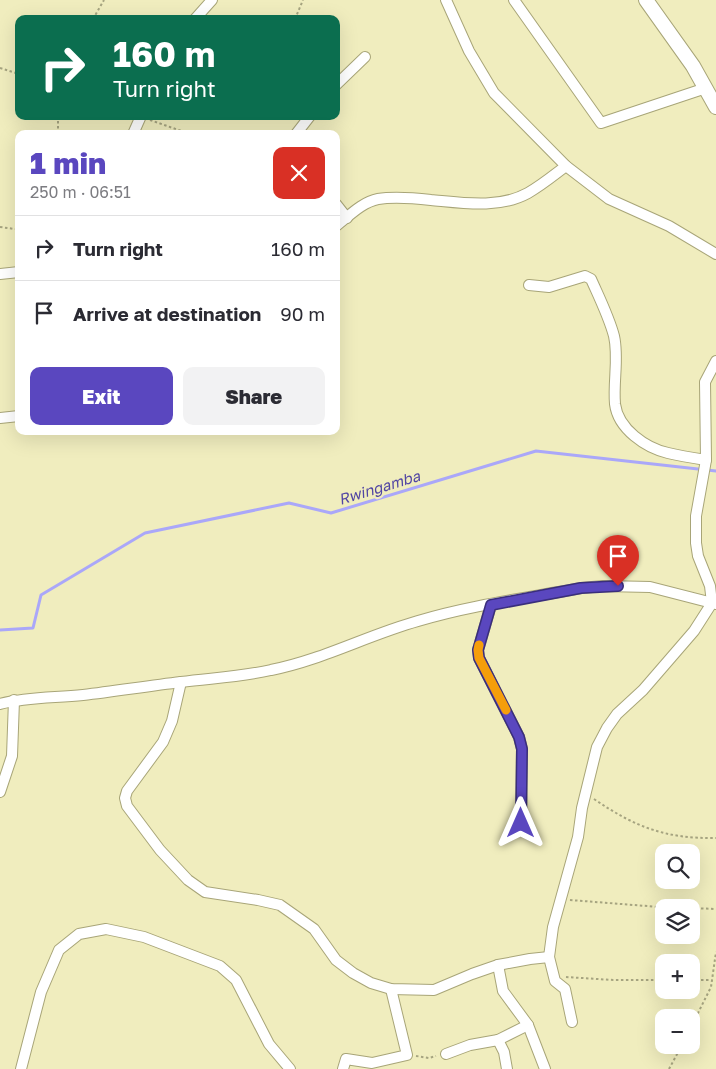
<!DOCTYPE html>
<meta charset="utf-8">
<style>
body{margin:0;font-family:"Golos Text",sans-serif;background:#f2f2f3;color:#2b2b33;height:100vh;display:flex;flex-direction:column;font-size:19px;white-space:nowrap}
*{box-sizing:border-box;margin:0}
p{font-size:16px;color:#7c7c81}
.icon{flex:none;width:28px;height:28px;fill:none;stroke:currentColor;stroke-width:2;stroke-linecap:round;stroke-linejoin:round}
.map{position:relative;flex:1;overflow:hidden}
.drawer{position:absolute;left:15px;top:130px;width:325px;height:305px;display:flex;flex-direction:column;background:#fff;border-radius:10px;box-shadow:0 5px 20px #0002}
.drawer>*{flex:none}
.top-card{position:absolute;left:15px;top:15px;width:325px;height:105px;border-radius:10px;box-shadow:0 5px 20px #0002;background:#0b6e4f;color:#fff;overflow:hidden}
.controls{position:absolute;left:655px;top:844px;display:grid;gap:10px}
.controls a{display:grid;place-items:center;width:45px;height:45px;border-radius:10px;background:#fff;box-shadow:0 5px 20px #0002;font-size:25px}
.pin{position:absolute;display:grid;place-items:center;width:42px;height:42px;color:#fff;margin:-51px -21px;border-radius:50% 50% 50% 0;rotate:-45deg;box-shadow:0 0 5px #0007}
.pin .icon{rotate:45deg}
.me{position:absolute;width:55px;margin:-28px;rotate:0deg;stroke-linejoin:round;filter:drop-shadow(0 0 4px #0008)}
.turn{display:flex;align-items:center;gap:18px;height:105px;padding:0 15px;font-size:22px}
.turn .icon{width:65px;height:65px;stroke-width:2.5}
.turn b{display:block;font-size:35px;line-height:42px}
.round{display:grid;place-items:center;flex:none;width:52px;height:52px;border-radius:10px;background:#f2f2f3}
.overview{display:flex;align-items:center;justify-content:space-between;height:85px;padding:0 15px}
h1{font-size:30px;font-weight:800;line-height:38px;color:#5a47bf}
.cta{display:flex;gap:10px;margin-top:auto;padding:10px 15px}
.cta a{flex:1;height:58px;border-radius:10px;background:#5a47bf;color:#fff;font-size:20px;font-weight:800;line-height:58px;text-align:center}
.cta a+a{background:#f2f2f3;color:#2b2b33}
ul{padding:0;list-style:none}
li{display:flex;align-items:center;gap:15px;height:65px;padding:0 15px;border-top:1px solid #e1e1e2}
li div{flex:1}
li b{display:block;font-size:19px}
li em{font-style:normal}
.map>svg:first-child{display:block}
</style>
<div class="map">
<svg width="716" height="1069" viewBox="0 0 716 1069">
<rect width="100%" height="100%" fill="#f0edbe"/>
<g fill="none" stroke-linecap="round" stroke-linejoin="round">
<polyline stroke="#aaa7f9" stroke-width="3" points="0,630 33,628 41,595 145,533 289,503 331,513 536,451 716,471"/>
<g stroke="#a8a578" stroke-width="12">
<g id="minor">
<polyline points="446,0 469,51 494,93 566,166 609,199 669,226 716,254"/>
<polyline points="514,0 601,123 706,88"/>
<polyline points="195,19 212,0"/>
<polyline points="336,85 365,57"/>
<polyline points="133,134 141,116"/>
<polyline points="296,134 310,116"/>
<polyline points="336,204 347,218"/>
<path d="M336,226c12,-9 26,-24 42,-27 17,-3 36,-1 53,1 32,3 68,9 97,-7 14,-8 26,-18 38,-27"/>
<polyline points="0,274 19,272"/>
<path d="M529,285l20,2 36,-11 6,3c8,18 18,38 23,57 5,22 -1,45 1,68 3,25 31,44 53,49 12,3 25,5 38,7"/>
<polyline points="0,418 19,416"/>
<polyline points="491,605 478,650 479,658 519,737 522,749 521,823"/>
<polyline points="181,682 172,721 163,742 127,791 125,798 127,806 160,850 188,880 205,892 258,900 280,905 314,929 336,960 353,973 371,983 391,989 434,990 472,974 498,965 530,959 549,957"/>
<path d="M0,704c27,-7 55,-6 83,-9 33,-4 65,-9 98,-13 30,-4 60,-5 90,-12 51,-10 97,-35 147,-49 53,-16 109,-23 163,-33l22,-2 47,1 66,17"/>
<polyline points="0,792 12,756 14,700"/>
<polyline points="498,965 503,991 528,1025 545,1069"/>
<polyline points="572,1022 565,989 555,981 549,957 553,927 578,837 582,808 597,747 607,728 617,714 643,690 694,631 712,603 710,586 698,556 696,543 696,516 706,460 705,382 716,361"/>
<polyline points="446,1054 470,1045 498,1040"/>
<polyline points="21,1069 41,992 59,950 79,934 106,929 144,937 220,966 236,980 269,1044 290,1069"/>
<polyline points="343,1069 346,1059 372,1063 407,1055 391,989"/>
<polyline points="507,1069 504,1052 498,1040 528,1025"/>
</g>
</g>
<g stroke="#a8a578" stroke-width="16">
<polyline id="highway" points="646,0 693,66 716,107"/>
</g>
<g stroke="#a6a480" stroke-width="2" stroke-dasharray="2.5 2.5" stroke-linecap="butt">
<polyline points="93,19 104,0"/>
<polyline points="295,19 303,0"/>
<polyline points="0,68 19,74"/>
<polyline points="58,116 58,134"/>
<polyline points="150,120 190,134"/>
<polyline points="0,227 15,229 19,228"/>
<path d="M594,799c41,28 72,40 122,39"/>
<polyline points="570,900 672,908"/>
<polyline points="691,908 716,909"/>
<polyline points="566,977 613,980 664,980"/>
<polyline points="691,980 711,980"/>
<polyline points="691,1027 711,987 716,952"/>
<polyline points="416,1056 429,1058 436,1056"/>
<polyline points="669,1069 682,1045"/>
</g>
<use href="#minor" stroke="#fff" stroke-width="10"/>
<use href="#highway" stroke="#fff" stroke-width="14"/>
</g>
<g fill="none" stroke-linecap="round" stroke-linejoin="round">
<g stroke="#3a2e7c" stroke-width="12">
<polyline id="route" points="521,823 522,749 519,737 479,658 478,650 491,605 581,588 618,586"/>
</g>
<use href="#route" stroke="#5a47bf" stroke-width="9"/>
<polyline stroke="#f59e0b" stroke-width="9" points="479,645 478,650 479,658 506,710"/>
</g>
<g text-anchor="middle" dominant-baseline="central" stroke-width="4.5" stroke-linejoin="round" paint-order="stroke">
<g font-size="15" font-style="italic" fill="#5145a3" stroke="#f0edbe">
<text transform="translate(379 487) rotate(-17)">Rwingamba</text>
</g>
</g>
</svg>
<div class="controls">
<a><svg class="icon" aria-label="search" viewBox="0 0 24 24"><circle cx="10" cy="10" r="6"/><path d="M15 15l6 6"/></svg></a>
<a><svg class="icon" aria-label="layers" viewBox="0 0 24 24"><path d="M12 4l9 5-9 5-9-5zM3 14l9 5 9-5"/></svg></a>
<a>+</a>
<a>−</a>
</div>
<div class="pin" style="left:618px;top:586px;background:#d93025"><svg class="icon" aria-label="arrive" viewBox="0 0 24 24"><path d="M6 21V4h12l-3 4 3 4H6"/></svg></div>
<svg class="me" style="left:521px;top:823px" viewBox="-20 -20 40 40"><path d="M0-17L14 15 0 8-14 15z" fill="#5a47bf" stroke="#fff" stroke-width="4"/></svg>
<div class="top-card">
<div class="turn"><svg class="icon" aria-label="right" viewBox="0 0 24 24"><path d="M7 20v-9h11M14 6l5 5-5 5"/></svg><div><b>160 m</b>Turn right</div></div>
</div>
<section class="drawer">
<div class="overview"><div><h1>1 min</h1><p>250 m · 06:51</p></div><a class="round" style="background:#d93025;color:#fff"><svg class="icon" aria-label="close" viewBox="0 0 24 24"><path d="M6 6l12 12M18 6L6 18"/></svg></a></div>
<ul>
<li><svg class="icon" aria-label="right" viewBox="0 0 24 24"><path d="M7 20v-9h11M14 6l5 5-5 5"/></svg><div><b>Turn right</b></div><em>160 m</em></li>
<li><svg class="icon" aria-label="arrive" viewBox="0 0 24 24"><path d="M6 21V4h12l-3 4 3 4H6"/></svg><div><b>Arrive at destination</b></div><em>90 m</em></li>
</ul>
<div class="cta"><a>Exit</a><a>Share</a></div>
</section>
</div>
